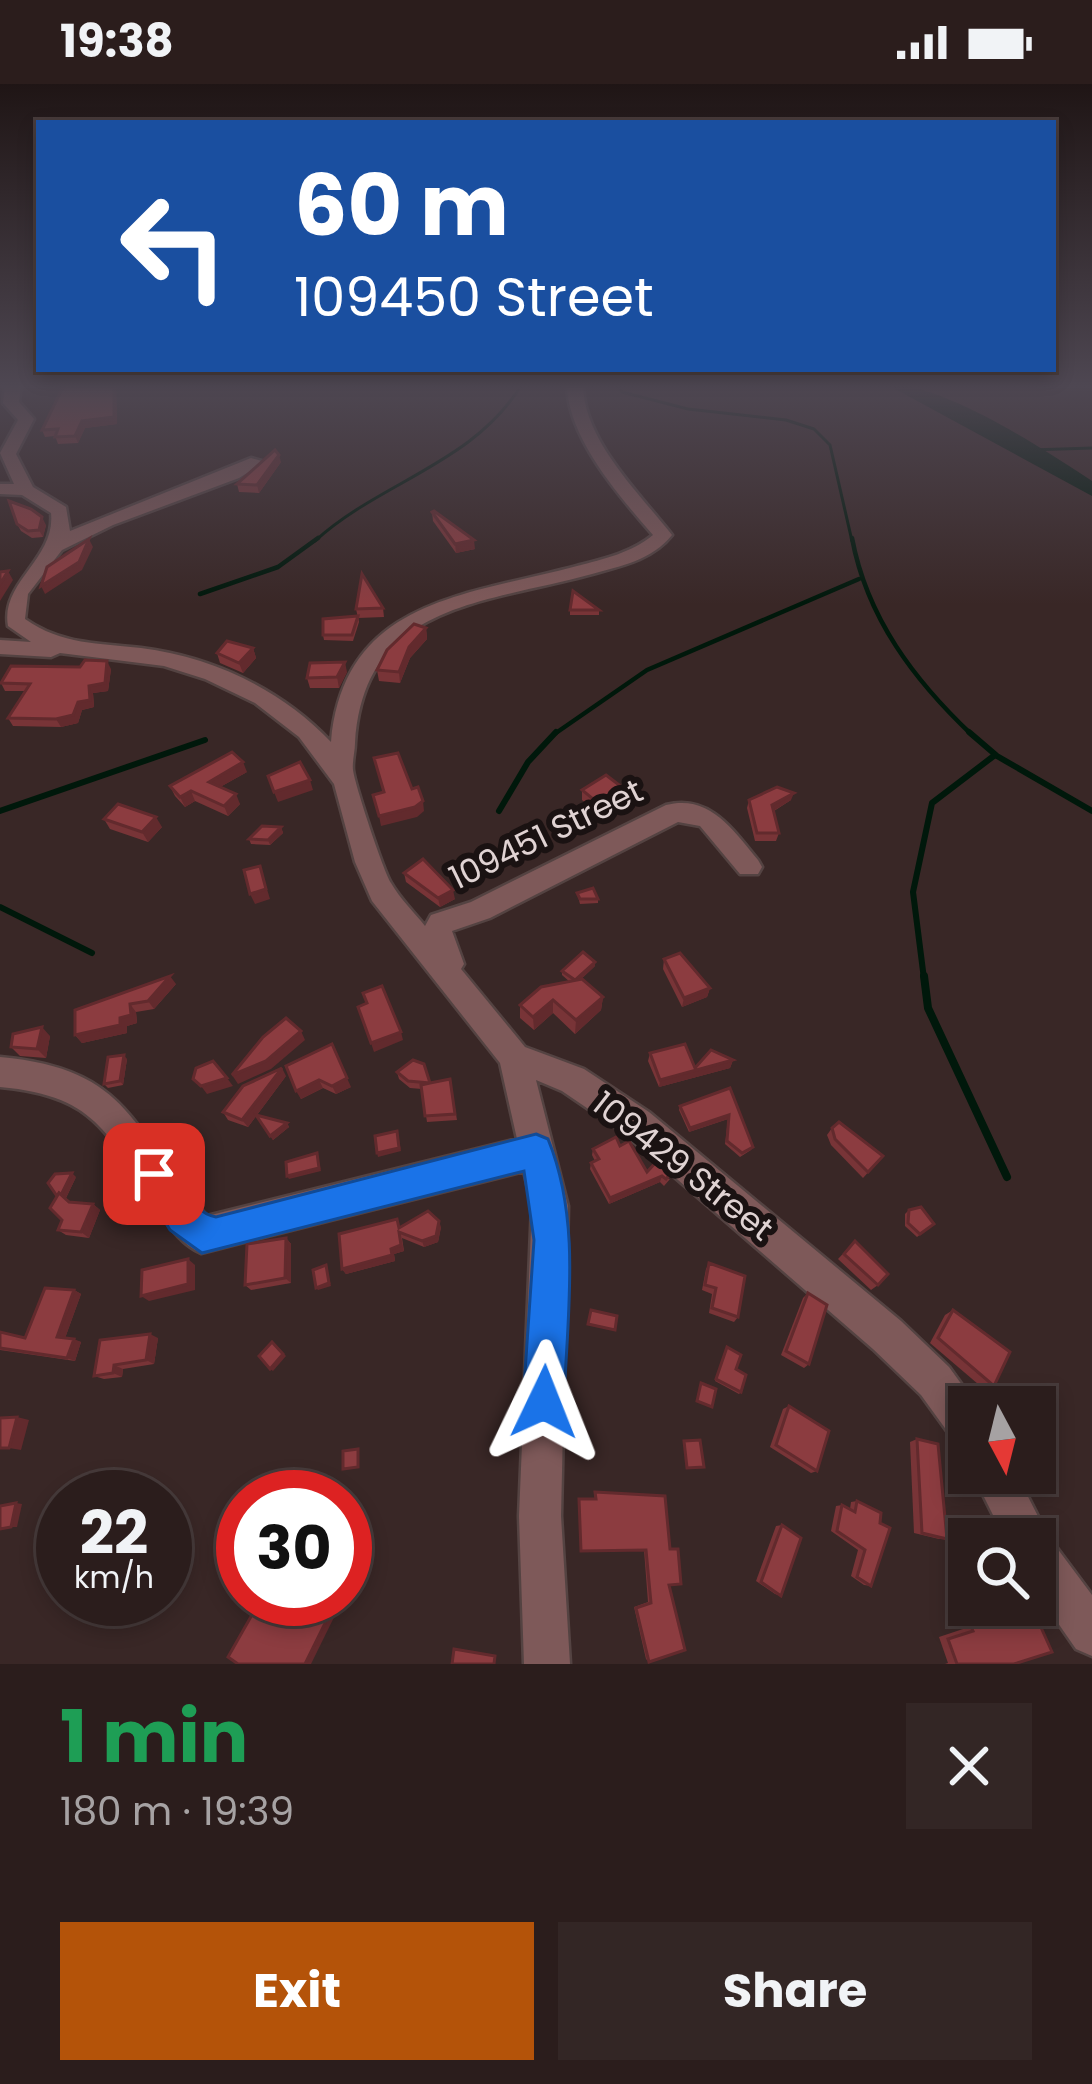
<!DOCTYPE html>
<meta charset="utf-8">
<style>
body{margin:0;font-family:Poppins,sans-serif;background:#332625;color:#f1f3f6;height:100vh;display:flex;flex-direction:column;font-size:45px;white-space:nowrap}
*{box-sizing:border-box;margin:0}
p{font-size:39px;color:#a6a2a3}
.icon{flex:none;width:66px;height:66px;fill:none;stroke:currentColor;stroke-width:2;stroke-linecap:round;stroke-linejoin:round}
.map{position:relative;height:1580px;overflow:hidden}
.drawer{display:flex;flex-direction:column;background:#2b1d1c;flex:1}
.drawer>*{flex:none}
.guide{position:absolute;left:36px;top:36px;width:1020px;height:252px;border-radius:0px;box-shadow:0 6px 18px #0003,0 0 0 3px #473b3b;background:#1a4fa0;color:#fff;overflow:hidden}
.needle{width:78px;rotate:173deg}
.buttons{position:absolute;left:948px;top:1302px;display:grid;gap:24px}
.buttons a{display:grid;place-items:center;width:108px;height:108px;border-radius:0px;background:#2b1d1c;box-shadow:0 6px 18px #0003,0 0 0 3px #473b3b;font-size:60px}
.speed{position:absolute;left:36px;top:1386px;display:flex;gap:24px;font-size:60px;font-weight:700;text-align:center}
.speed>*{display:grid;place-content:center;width:156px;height:156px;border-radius:50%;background:#2b1d1c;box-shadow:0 6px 18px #0003,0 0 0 3px #473b3b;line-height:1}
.speed small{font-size:30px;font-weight:400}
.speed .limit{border:18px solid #d22;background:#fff;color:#111}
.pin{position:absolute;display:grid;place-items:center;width:102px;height:102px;color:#fff;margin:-51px;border-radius:24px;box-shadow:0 6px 18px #0006}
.me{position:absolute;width:132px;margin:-66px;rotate:2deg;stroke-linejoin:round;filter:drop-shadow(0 0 9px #0008)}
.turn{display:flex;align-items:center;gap:42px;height:252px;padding:0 60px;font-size:54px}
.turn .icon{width:156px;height:156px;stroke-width:2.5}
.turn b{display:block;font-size:84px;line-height:102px}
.round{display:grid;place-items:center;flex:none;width:126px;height:126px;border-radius:0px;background:#332625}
.overview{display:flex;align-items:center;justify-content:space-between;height:204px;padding:0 60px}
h1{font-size:72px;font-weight:700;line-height:90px;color:#1e9e55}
.primary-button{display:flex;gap:24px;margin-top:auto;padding:24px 60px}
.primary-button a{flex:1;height:138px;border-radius:0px;background:#b45309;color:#fff;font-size:48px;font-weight:700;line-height:138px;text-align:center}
.primary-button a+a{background:#332625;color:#f1f3f6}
.status{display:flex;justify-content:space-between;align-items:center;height:84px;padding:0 60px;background:#2b1d1c;direction:ltr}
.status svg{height:33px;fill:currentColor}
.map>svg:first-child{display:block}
</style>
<div class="status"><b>19:38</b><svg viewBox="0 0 49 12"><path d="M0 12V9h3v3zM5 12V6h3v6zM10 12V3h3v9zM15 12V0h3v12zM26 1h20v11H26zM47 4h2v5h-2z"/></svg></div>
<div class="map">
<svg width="1092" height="1580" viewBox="0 0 1092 1580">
<rect width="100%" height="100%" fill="#392726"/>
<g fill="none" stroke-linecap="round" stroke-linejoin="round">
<g stroke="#00180b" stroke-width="3">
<polyline points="617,300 622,308 688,325 786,336 814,345 830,361 852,457"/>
<polyline points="1030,366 1092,364"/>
<path d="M315,457c64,-59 160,-78 207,-157"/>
</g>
<g stroke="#00180b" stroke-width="4.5">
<path d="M852,454c15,80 62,142 120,197"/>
<polyline points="200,510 278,483 318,454"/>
<polyline points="553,651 647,586 859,495"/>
</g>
<g stroke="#00180b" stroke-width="6">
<polyline points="969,648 997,672 1092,727"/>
<polyline points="0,727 205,656"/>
<polyline points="499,727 528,678 556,648"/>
<polyline points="0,823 92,869"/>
<polyline points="924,895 913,808 932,719 995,671"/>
</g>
<polyline stroke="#00180b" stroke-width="8" points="924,892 928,924 1007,1093"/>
<path fill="#00180b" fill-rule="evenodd" d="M886,300c60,0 155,64 206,97v15z"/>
<g stroke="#544342" stroke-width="5">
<g id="minor">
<path d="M5,300h16l-2,18 15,17 -18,35 17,33 33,20 4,24 181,-73 14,4 -26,16 -126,47 -51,25 -34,44 -3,25c37,26 74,24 116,29 72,9 141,42 190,94 13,-143 135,-146 246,-176 27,-7 54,-13 76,-31 -33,-38 -86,-98 -86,-151h16c0,56 57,110 89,151 -20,25 -51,31 -80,39 -109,30 -228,29 -237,169 0,8 -3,19 -2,27 2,15 30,100 38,113 9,16 23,29 34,43l6,-11 40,-13 195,-97c44,-11 67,25 92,55l4,7 -4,7h-18l-40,-48 -22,-4 -188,96 -38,13 12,33 -3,5 64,78 59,22 65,43 252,209 48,46 29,40h-9v41l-14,-6 -34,-47 -48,-46 -248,-215 -63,-43 -26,-11 32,126 -7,310 9,148h-46l-5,-148 13,-310 -8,-35 -323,82c-18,-8 -29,-23 -40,-39 -53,-75 -59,-118 -161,-127v-30c133,12 130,74 207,159l310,-77 -17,-76 -128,-162 -17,-39 -21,-78 -35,-47 -44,-34 -50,-24 -41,-13 -104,-13 -9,4 -51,-3v-14l31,2 -23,-16c-8,-44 48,-67 43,-113l-29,-18 -22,-1v-10h14l-14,-31 18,-33 -15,-17z"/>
<polygon points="972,1389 1016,1389 1048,1452 1092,1511 1092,1572 1076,1565 1035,1506 1035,1455 1005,1455"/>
</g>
</g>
<use href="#minor" fill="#7e5959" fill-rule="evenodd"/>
</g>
<g fill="#783437">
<polygon points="94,300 116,300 117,340 85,344 78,359 58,360 55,352 45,353 42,346 81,304"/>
<polygon points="281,378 259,409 239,408 237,400"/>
<polygon points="432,428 475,465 456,469 433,437"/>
<polygon points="17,440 46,441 43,453 32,454 21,447"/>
<polygon points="383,524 384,533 358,534 356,525"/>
<rect x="570" y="526" width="29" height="5"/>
<polygon points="358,532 359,538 353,557 324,556 323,551"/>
<polygon points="426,544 427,555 410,574 400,599 379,597 377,586"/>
<polygon points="253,564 256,574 243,589 220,579 217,569"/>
<polygon points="111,585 108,607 93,609 94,623 82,626 78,639 61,643 13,642 8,634 25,607 5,607 1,599"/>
<polygon points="347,588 339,604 310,604 307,594"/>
<polygon points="247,688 220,703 240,720 228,732 195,717 185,723 175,712 170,702"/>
<polygon points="623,704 622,714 598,730 582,716 582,706"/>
<polygon points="749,716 791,716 774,727 779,749 776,757 755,757 747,724"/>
<polygon points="104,735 162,743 148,758 110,745"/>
<polygon points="281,743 283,749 270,761 251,760 249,755"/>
<polygon points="404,789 455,815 440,823 406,798"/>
<polygon points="577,809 598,815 598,819 580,820"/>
<polygon points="664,875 710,904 707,913 682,923 663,885"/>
<polygon points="595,882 580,896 603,913 601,926 575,950 553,929 534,946 520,934 520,921 570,898 562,891 562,887"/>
<polygon points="176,900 154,925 136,928 137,939 127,942 127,949 82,959 75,951 75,926"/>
<polygon points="50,952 46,974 20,972 11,963"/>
<polygon points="650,969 695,984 733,976 730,984 659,1003 648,977"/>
<polygon points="127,975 123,1001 108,1004 104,1000"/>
<polygon points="286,982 351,1003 336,1010 323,1004 301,1015"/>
<polygon points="397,988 430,999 450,995 457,1036 427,1038 422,1005 410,1004 399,995"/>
<polygon points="286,992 257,1031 287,1039 289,1043 273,1056 257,1031 248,1043 228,1036 223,1028"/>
<polygon points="730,1004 753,1063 751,1066 740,1073 725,1060 728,1035 689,1048 679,1026 680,1022"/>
<polygon points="832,1044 883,1072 863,1094 831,1061 827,1051"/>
<polygon points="620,1062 647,1088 670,1095 664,1102 660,1098 609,1120 590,1085 591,1079 595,1077 592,1071 593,1065"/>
<polygon points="76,1093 66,1114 71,1118 93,1120 100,1126 89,1154 66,1151 58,1146 62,1136 50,1124"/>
<polygon points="909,1126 934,1140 917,1153 905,1142 905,1130"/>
<polygon points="400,1143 441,1143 438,1158 424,1163 402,1154 404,1167 394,1170 395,1177 346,1190 342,1185"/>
<polygon points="286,1154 291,1160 291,1199 251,1206 245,1201"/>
<polygon points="855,1157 878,1201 871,1206 838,1175"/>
<polygon points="709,1179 738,1233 734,1238 709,1229 712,1210 702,1206 706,1185"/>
<polygon points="74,1206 81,1210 65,1254 81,1258 75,1277 0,1266 0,1248 25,1254"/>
<polygon points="808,1209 809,1280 804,1284 781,1271 803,1214"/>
<polygon points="953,1226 994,1302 985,1306 930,1259 945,1231"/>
<polygon points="158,1254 154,1280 123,1285 122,1293 104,1295 94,1292"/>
<polygon points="727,1263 736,1285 741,1308 739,1310 715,1297"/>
<polygon points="789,1322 817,1387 811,1389 770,1363 783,1325"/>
<polygon points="917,1355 947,1455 939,1455 914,1449 910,1358"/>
<polygon points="594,1409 665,1412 649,1578 646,1575 634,1523 648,1518 644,1466 595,1415"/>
<polygon points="857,1417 871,1502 864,1501 851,1492 858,1466 831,1447 836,1422 842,1421 850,1425 851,1418"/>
<polygon points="782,1441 781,1512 775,1510 756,1497 776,1442"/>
<polygon points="1007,1521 1031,1521 1014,1580 945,1580 948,1579 939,1553 963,1545 960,1537"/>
</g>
<g fill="#622a2d">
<polygon points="114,300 116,300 117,340 85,344 78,359 75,352 82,337"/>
<polygon points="279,371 281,378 259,409 257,401"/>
<polygon points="42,433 46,441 43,453 39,446"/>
<polygon points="89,455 93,463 82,486 45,510 41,502"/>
<polygon points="474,456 475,465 456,469 455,460"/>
<polygon points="8,487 13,496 0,517 0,500"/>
<polygon points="426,544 427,555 410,574 400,599 399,588 409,563"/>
<polygon points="253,564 256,574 243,589 239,579"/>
<polygon points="107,577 111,585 108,607 93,609 94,623 82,626 78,639 61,643 56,635 78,618"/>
<polygon points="345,578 347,588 339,604 337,593"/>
<polygon points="243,678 247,688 213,707 209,698"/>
<polygon points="310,696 313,706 278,718 274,708"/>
<polygon points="623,704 622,714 598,730 599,720"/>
<polygon points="191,707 195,717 185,723 180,713"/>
<polygon points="794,709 791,716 770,729 772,721"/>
<polygon points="236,710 240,720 228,732 224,722"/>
<polygon points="423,717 424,727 417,733 381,742 379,732"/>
<polygon points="156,733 162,743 148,758 142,748"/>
<polygon points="281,743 283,749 270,761 268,756"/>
<polygon points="260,782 270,815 255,820 250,810"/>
<polygon points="453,806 455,815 440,823 438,814"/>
<polygon points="595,878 595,882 575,901 575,896"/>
<polygon points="170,892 176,900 154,925 148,917"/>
<polygon points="710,904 707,913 682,923 684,914"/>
<polygon points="603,913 601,926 575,950 576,936"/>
<polygon points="553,916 553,929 534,946 533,933"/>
<polygon points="130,920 136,928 137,939 127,942 127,949 82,959 75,951 120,934"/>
<polygon points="42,943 50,952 46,974 37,965"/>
<polygon points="301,947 305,956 271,985 238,1000 232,991"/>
<polygon points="401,948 403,956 374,968 371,959"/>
<polygon points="124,971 127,975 123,1001 120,997"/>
<polygon points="733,976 730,984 659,1003 660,996"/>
<polygon points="282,984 286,992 248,1043 242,1036"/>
<polygon points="227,994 233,1002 207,1010 201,1002"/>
<polygon points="347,994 351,1003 336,1010 332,1002"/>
<polygon points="319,996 323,1004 301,1015 296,1007"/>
<polygon points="729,1031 728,1035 689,1048 690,1044"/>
<polygon points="287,1039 289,1043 273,1056 270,1052"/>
<polygon points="398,1050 401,1067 378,1073 377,1069"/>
<polygon points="317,1069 321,1087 289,1095 287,1092"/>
<polygon points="72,1089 76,1093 66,1114 77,1124 59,1115"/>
<polygon points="662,1092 660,1098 609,1120 610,1114"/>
<polygon points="93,1120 100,1126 89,1154 81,1148"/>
<polygon points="439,1137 441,1143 438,1158 424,1163 422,1157"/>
<polygon points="399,1148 404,1167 394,1170 395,1177 346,1190 342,1185 391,1165"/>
<polygon points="286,1154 291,1160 291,1199 285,1194"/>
<polygon points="188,1175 195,1181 195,1206 149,1217 141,1212"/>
<polygon points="326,1181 331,1202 318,1206 316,1204"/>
<polygon points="74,1206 81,1210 64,1257 57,1253"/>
<polygon points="150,1250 158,1254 154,1280 146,1276"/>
<polygon points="74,1255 81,1258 75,1277 67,1274"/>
<polygon points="272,1258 286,1272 273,1287 270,1285"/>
<polygon points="114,1281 123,1285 122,1293 113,1289"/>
<polygon points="17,1333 29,1336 21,1366 9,1364"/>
<polygon points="345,1416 350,1417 362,1431 359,1453 345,1471"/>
<polygon points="16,1419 22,1420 17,1443 11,1443"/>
<polygon points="345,1474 360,1482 345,1512"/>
<polygon points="337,1515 343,1515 311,1580 305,1580"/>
</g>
<g fill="#8c3c40" stroke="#622a2d" stroke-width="3">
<polygon points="67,300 81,304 94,300 114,300 114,333 82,337 75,352 55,353 58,345 42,346 61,307"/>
<polygon points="275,366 279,371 257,401 237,400"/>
<polygon points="9,417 31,425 42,433 39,446 28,447 17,440"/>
<polygon points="434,427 474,456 455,460 432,428"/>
<polygon points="89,455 79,478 41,502 47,483"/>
<polygon points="8,487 0,500 0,488"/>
<polygon points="362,490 383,524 356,525"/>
<polygon points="573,507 599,526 570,526"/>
<polygon points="358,532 352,551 323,551 323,535"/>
<polygon points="414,540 426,544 409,563 399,588 377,586 387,566"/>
<polygon points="227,557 253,564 239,579 217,569"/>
<polygon points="85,576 107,577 105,599 89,602 90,616 78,618 73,631 56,635 8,634 30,600 1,599 11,582 80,583"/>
<polygon points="345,578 337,593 307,594 310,579"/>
<polygon points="232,668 243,678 209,698 236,710 224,722 191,707 180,713 170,702"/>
<polygon points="398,669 412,705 418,703 423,717 415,723 379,732 373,711 384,708 374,674"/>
<polygon points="300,678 310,696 274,708 268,692"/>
<polygon points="606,691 623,704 599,720 582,706"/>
<polygon points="777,703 794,709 772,721 779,749 757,749 749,716"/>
<polygon points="118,720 156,733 142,748 104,735"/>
<polygon points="262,742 281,743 268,756 249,755"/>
<polygon points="423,775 453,806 438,814 404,789"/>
<polygon points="260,782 266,805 250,810 244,786"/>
<polygon points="593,804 598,815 580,815 577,809"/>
<polygon points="583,868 595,878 575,896 562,887"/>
<polygon points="680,869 710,904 684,914 664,875"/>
<polygon points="170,892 148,917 130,920 131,931 120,934 120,941 75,951 75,926"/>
<polygon points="582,895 603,913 576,936 553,916 533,933 520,921 541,903"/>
<polygon points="382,902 401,948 371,959 358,923 367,919 363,909"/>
<polygon points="286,934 301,947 266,977 232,991 263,953"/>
<polygon points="42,943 37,965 11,963 13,950"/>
<polygon points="332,960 347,994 332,1002 319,996 296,1007 286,982"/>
<polygon points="685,960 695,984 711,966 733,976 660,996 650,969"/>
<polygon points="124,971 120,997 104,1000 108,973"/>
<polygon points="413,976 424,980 430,999 450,995 455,1030 425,1032 421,1001 430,999 408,997 397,988"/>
<polygon points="213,977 227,994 201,1002 193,995 196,984"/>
<polygon points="282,984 242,1036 223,1028 243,1002"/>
<polygon points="730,1004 753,1063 742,1069 727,1057 729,1031 690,1044 680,1022"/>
<polygon points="256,1031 287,1039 270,1052"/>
<polygon points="839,1038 883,1072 868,1088 835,1055 832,1044"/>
<polygon points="397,1047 399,1064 377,1069 375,1052"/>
<polygon points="616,1053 620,1062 629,1057 647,1088 658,1076 672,1088 666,1095 662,1092 610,1114 591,1079 599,1075 593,1065"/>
<polygon points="317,1069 319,1084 287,1092 286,1078"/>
<polygon points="72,1089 61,1111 59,1109 57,1112 48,1099 55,1090"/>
<polygon points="59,1109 69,1118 93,1120 81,1148 58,1146 62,1136 50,1124"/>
<polygon points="921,1123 934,1140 920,1150 908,1139 909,1126"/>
<polygon points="428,1127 439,1137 436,1152 422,1157 399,1148 401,1161 391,1165 392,1171 342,1185 339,1150 397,1135 399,1144"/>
<polygon points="286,1154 285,1194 245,1201 247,1160"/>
<polygon points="855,1157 888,1190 878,1201 844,1170"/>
<polygon points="188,1175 188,1200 141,1212 142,1186"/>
<polygon points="709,1179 745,1192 738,1233 712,1224 716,1204 705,1201"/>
<polygon points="326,1181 329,1199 316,1204 313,1186"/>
<polygon points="45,1204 74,1206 57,1253 74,1255 67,1274 0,1264 0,1248 25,1254"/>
<polygon points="808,1209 827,1221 809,1280 786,1267"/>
<polygon points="591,1226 617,1232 615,1246 588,1240"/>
<polygon points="953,1226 1010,1268 994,1302 938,1254"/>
<polygon points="150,1250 146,1276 114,1281 113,1289 94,1292 100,1256"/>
<polygon points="272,1258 283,1270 270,1285 259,1272"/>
<polygon points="727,1263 741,1271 736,1285 746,1291 741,1308 716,1295"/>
<polygon points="701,1299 716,1305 712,1323 697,1317"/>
<polygon points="789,1322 829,1347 817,1387 776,1361"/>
<polygon points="17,1333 9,1364 0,1364 0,1334"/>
<polygon points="917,1355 938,1360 947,1455 922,1449"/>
<polygon points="700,1356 704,1383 687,1384 684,1357"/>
<polygon points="358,1365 358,1383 343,1385 343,1367"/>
<polygon points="595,1408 665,1412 670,1465 678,1465 681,1500 669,1501 685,1566 649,1578 636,1524 651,1519 646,1466 581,1467 579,1415 596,1415"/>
<polygon points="345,1417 356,1430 353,1453 345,1463"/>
<polygon points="857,1417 881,1429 880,1439 890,1444 871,1502 857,1493 865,1466 837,1447 842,1421 855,1428"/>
<polygon points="16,1419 11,1443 0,1445 0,1422"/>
<polygon points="782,1441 801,1454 781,1512 761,1498"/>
<polygon points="345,1478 354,1483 345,1500"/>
<polygon points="261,1515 337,1515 305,1580 238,1580 228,1573"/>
<polygon points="1021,1521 1031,1521 1052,1568 1014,1580 957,1580 948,1555 973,1547 969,1538"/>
<polygon points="454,1565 495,1572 494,1580 452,1580"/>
</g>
<linearGradient id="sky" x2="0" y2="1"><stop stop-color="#1f1515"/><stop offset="0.58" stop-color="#4e4752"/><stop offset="1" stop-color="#4e4752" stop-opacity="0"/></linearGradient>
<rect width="1092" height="521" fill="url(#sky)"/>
<path fill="#1a73e8" stroke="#114b97" stroke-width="3" d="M536,1050l12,5c34,83 19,176 16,263l-6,15 -14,6 -15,-6 -6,-15 11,-162 -10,-69 -322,82 -32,-23 -33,-56 5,-13 12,-5c27,12 32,56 62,61z"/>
<g text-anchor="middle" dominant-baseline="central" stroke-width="12" stroke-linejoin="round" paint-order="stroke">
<g font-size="33" fill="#e0d3d3" stroke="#1a1212">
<text transform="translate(546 750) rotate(-26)">109451 Street</text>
<text transform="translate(683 1082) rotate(38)">109429 Street</text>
</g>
</g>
</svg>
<div class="buttons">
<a><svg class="needle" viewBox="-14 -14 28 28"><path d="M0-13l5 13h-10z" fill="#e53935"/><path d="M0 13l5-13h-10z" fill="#a6a2a3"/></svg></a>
<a><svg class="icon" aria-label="search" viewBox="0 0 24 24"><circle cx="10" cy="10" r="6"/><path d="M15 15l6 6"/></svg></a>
</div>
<div class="speed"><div>22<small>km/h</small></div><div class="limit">30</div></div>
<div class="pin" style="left:154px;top:1090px;background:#d93025"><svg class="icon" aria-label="arrive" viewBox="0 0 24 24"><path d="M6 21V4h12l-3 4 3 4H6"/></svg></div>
<svg class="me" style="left:544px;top:1318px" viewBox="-20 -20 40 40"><path d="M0-17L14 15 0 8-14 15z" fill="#1a73e8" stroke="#fff" stroke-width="4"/></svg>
<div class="guide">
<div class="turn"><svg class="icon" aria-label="left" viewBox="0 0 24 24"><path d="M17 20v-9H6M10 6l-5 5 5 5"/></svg><div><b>60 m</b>109450 Street</div></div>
</div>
</div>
<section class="drawer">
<div class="overview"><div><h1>1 min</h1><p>180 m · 19:39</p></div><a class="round"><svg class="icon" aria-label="close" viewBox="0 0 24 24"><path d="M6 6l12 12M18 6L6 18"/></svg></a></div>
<div class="primary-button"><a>Exit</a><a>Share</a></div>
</section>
